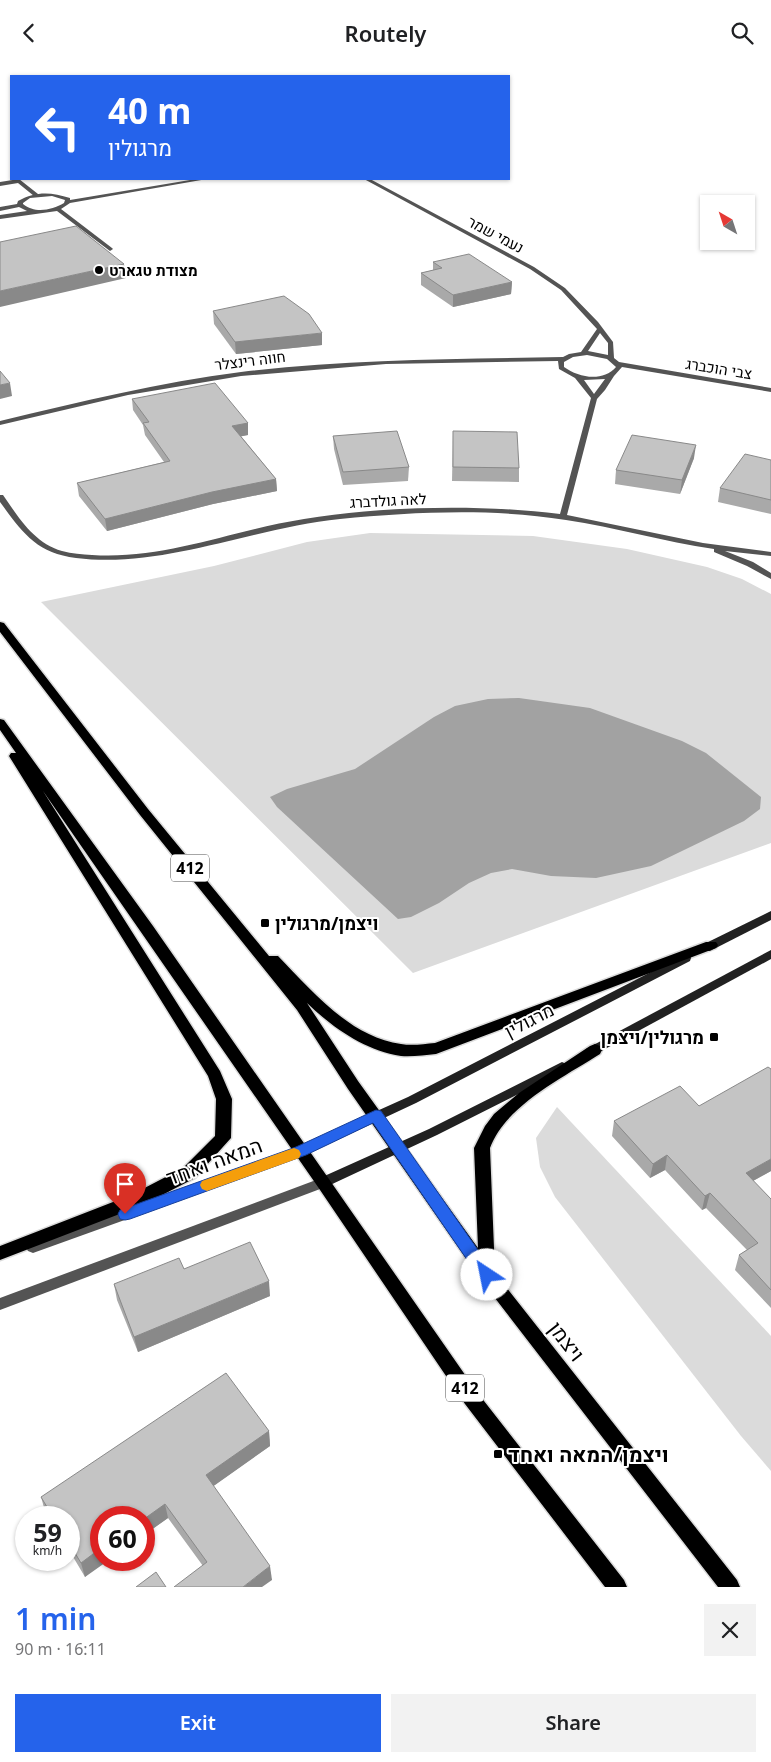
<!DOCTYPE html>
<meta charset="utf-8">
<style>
body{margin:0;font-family:"Noto Sans",Heebo,sans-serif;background:#f2f2f2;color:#202124;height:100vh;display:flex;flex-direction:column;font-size:19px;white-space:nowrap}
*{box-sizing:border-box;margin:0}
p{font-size:16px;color:#757577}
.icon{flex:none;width:28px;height:28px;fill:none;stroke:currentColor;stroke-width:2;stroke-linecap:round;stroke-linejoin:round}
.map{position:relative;height:1522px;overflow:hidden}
.sheet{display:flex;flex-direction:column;background:#fff;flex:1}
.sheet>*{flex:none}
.hud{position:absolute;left:10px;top:10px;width:500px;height:105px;border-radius:0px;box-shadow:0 1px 4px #0004;background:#2563eb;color:#fff;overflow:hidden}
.needle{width:32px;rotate:321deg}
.tools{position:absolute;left:700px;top:130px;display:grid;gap:10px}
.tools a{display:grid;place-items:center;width:55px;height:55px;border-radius:0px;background:#fff;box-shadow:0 1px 4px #0004;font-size:25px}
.speed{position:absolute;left:15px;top:1441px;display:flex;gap:10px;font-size:25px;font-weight:700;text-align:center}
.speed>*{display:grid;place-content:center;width:65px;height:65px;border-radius:50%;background:#fff;box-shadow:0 1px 4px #0004;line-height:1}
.speed small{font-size:12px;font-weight:400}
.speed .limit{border:8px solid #d22;background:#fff;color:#111}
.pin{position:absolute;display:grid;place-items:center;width:42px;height:42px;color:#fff;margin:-51px -21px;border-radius:50% 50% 50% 0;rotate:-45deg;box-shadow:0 0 5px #0007}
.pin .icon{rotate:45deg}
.me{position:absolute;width:55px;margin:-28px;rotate:326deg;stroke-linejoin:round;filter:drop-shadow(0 0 4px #0008)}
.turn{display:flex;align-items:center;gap:18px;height:105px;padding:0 15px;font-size:22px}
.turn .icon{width:65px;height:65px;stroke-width:2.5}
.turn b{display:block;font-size:35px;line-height:42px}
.round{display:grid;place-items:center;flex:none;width:52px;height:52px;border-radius:0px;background:#f2f2f2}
.summary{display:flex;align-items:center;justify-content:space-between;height:85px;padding:0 15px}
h1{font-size:30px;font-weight:600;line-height:38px;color:#2563eb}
.primary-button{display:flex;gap:10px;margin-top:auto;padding:10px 15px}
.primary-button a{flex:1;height:58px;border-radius:0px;background:#2563eb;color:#fff;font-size:20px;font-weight:600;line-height:58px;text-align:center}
.primary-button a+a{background:#f2f2f2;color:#202124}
header{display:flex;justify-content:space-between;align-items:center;height:65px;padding:0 15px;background:#fff;font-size:22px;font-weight:600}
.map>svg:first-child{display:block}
</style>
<header><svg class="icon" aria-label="back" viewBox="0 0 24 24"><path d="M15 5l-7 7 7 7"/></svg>Routely<svg class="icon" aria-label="search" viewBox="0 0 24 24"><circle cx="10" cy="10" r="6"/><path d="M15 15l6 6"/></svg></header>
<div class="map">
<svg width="771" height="1522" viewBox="0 0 771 1522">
<rect width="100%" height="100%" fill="#fff"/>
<g fill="#dbdbdb">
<polygon points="370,468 533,471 627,484 707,502 742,514 771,529 771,778 413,908 41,537 214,501 307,477"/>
<polygon points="557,1042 771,1271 771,1406 741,1371 555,1132 540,1102 536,1073"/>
</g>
<polygon fill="#a2a2a2" points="519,633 590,643 682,676 706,688 761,732 760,744 744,756 651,801 596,813 551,811 512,804 491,808 469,818 439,838 411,852 398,854 277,742 270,732 287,724 355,704 434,652 455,641 488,634"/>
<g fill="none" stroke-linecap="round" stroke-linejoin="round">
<g stroke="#dbdbdb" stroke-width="3">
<g id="primary">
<path d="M0,557l4,1 144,186 121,147h9c34,35 72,81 123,88 11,2 23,0 34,-1l271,-101h10l2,3 -2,3 -280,106c-11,1 -24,3 -35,2 -37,-6 -68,-28 -94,-53l51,78 120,167 -4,-100 11,-22 9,-12 25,-21 71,-47 5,-2 5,2 2,4 -2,4c-36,23 -95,52 -110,94l5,125 242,307 3,7h-22l-237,-307 -133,-191 -51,-79 -157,-195 -140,-183z"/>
<polygon points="0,654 4,655 153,861 477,1327 624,1515 627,1522 605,1522 465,1339 318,1122 43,726 220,1006 232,1034 231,1073 195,1113 143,1140 0,1195 0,1181 131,1130 183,1103 215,1071 216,1034 208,1011 9,691 11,688 16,688 0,665"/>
</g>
</g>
<polygon fill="#545454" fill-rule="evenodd" points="19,114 38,129 38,131 34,131 18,118 0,121 0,117"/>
<g fill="#545454" fill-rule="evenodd">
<path d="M196,114h11l-137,24 -9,6 51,39 1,1 -3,2 -53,-40 -57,8v-4l27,-4 -8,-4 -19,4v-4l17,-3 1,-3c18,-10 33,-9 52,-3v2zM52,131l13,4 -1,3c-12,7 -29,11 -41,1v-1l7,-5z"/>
<path d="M364,114h6l164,88 31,21 33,34 15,20 1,16 5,4 152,26v4l-149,-25 -8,9 -9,14 -8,9 -30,116 136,28 68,9v4l-46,-5 28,11 18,11v6l-24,-13 -33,-14v-3c-50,-7 -99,-22 -148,-29 -75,-12 -152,-8 -226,-1 -88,9 -177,50 -264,39 -40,-5 -54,-26 -76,-56v-7h3c16,23 31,48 59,56 10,3 20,3 30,4 72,5 141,-25 212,-36 82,-13 173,-15 256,-5l31,-116 -16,-20 -16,-9 -1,-8 -172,3 -145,12 -113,19 -128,30v-4c80,-19 160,-39 241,-49 107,-13 215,-13 322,-15l6,-3 12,-2 16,-23 -36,-39 -31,-21zM600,268l8,10v12l-20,-4zM587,290l20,4 9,8c-13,15 -37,11 -52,0v-5l9,-5zM605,314l-11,15 -10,-14z"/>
</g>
<g fill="#545454" fill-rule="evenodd">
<polygon points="301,1081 305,1082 307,1086 305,1090 33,1188 28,1186 26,1182 28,1178"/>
<polygon points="324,1112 328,1113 330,1117 328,1121 0,1245 0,1233"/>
</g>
<g fill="#212121" fill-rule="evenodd">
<polygon points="771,846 771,855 710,886 702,886 701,883 702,880"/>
<polygon points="771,885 771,894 594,990 590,991 586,990 584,987 586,984"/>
<polygon points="686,889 690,890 691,893 690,896 416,1038 305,1090 301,1091 297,1090 295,1086 297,1082 408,1032"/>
<polygon points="562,997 566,999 568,1002 566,1005 437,1070 328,1121 324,1122 320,1121 318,1117 320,1113 429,1064"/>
</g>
<use href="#primary" fill="#000" fill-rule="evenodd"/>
</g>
<g fill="#a9a9a9">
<polygon points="433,197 512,217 511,229 453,242 421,220 421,208 433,205"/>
<polygon points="213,246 322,280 236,289 214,259"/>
<polygon points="132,334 248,358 248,370 241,371 276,414 277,426 213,439 107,466 79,431 77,418 164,397 145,370 143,360 133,345"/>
<polygon points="453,366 519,403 519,417 452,416"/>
<polygon points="333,371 409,402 408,416 343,420 334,384"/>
<polygon points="694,393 680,429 615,419 616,405"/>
<polygon points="771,395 771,449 718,437 720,423"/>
<polygon points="699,1041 771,1106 753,1116 771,1134 771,1243 735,1205 739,1190 747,1185 706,1143 702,1145 665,1105 650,1113 612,1071 614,1056"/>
<polygon points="184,1204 270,1231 138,1287 117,1235 114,1219"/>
<polygon points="269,1366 270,1381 213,1421 272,1515 203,1501 168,1453 144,1470 144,1452 85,1512 69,1485 69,1452 49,1452 45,1446 41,1432"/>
</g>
<g fill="#898989">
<polygon points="124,199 126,213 0,242 0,226"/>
<polygon points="512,217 511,229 453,242 453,230"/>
<polygon points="322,268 322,280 236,289 235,277"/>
<polygon points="10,318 12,331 0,334 0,320"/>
<polygon points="248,358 248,370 233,373 232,361"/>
<polygon points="696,380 694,393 680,429 682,415"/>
<polygon points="276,414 277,426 213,439 107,466 105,454 212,427"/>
<polygon points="667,1090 665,1105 650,1113 653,1099"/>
<polygon points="771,1094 771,1106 742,1122 746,1108"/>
<polygon points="710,1128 706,1143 702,1145 705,1131"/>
<polygon points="269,1216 270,1231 138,1287 134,1272"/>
<polygon points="269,1366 270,1381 208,1425 206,1410"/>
<polygon points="165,1439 168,1453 144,1470 144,1454"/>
<polygon points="101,1483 101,1495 109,1495 85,1512 81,1498"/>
<polygon points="270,1501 272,1515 262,1522 243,1522"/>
</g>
<g fill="#c4c4c4" stroke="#898989">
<polygon points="76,161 124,199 0,226 0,177"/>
<polygon points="469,189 512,217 453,230 421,208 442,203 433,197"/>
<polygon points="284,231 309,249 322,268 235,277 213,246"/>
<polygon points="0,306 10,318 0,320"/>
<polygon points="215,318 248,358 232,361 276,414 212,427 105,454 77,418 170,396 143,358 149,357 132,334"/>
<polygon points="397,366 409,402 343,407 333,371"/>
<polygon points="453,366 517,367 519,403 453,402"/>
<polygon points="632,370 696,380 682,415 616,405"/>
<polygon points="745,389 771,395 771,435 720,423"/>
<polygon points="768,1002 771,1004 771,1094 746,1108 771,1134 771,1225 739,1190 758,1178 710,1128 705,1131 667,1090 653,1099 614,1056 680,1021 699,1041"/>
<polygon points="250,1177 269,1216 134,1272 114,1219 179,1193 184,1204"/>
<polygon points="226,1308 269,1366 206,1410 270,1501 243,1522 174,1522 207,1497 165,1439 144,1454 144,1452 101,1452 101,1483 81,1498 69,1478 69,1452 53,1452 41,1432"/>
<polygon points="156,1507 166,1522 136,1522"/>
</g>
<polygon fill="#2563eb" stroke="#184099" points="376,1045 381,1046 492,1205 494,1210 492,1215 487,1217 481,1215 373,1058 306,1090 130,1154 125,1155 120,1154 118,1149 120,1145 296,1082"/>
<polygon fill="#f59e0b" points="294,1083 299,1085 301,1089 299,1093 207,1126 202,1124 200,1120 202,1116"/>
<g fill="#000" stroke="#fff" stroke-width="2">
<circle cx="99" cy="205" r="5"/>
<rect x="260" y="853" width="10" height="10" rx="2.5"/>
<rect x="709" y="967" width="10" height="10" rx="2.5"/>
<rect x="493" y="1384" width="10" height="10" rx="2.5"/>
</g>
<g text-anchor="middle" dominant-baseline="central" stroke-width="4" stroke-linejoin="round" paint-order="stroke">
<g font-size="15" fill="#000" stroke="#fff">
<text transform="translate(496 169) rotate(28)">נעמי שמר</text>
<text transform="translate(250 295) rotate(-7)">חווה רינצלר</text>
<text transform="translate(719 303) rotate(9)">צבי הוכברג</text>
<text transform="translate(388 435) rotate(-3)">לאה גולדברג</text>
</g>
<g font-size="15" font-weight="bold" fill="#000" stroke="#fff" text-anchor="start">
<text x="109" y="205">מצודת טגארט</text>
</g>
<g fill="#fff" stroke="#4c4c4c" stroke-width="1">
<rect x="171" y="789.5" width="38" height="27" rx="4"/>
<rect x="446" y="1309.5" width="38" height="27" rx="4"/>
</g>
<g font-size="16" font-weight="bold" fill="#000">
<text x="190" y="803">412</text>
<text x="465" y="1323">412</text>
</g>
<g font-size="18" font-weight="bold" fill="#000" stroke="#fff" text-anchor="start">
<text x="275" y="858">ויצמן/מרגולין</text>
<text x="704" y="972" text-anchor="end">מרגולין/ויצמן</text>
</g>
<g font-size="18" fill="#000" stroke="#fff">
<text transform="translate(529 955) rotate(-27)">מרגולין</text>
</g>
<g font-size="21" fill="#000" stroke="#fff">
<text transform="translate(214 1096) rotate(-20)">המאה ואחד</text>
<text transform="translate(567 1276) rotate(52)">ויצמן</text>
</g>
<g font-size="21" font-weight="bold" fill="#000" stroke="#fff" text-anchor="start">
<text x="508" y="1389">ויצמן/המאה ואחד</text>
</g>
</g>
</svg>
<div class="tools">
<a><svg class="needle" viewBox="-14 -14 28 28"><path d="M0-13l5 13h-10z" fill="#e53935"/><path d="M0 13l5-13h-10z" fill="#757577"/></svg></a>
</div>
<div class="speed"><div>59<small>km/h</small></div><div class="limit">60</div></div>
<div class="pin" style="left:125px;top:1149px;background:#d93025"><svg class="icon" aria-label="arrive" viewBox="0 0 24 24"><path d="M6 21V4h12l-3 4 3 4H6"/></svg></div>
<svg class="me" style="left:487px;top:1210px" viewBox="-20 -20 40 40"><circle r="19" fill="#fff"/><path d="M0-13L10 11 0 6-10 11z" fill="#2563eb"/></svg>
<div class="hud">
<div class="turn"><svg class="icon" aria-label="left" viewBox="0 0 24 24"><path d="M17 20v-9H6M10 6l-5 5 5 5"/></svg><div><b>40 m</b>מרגולין</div></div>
</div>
</div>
<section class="sheet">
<div class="summary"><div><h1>1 min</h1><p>90 m · 16:11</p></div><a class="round"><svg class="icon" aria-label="close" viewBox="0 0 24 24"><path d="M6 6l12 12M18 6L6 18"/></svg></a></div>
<div class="primary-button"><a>Exit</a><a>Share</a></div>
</section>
